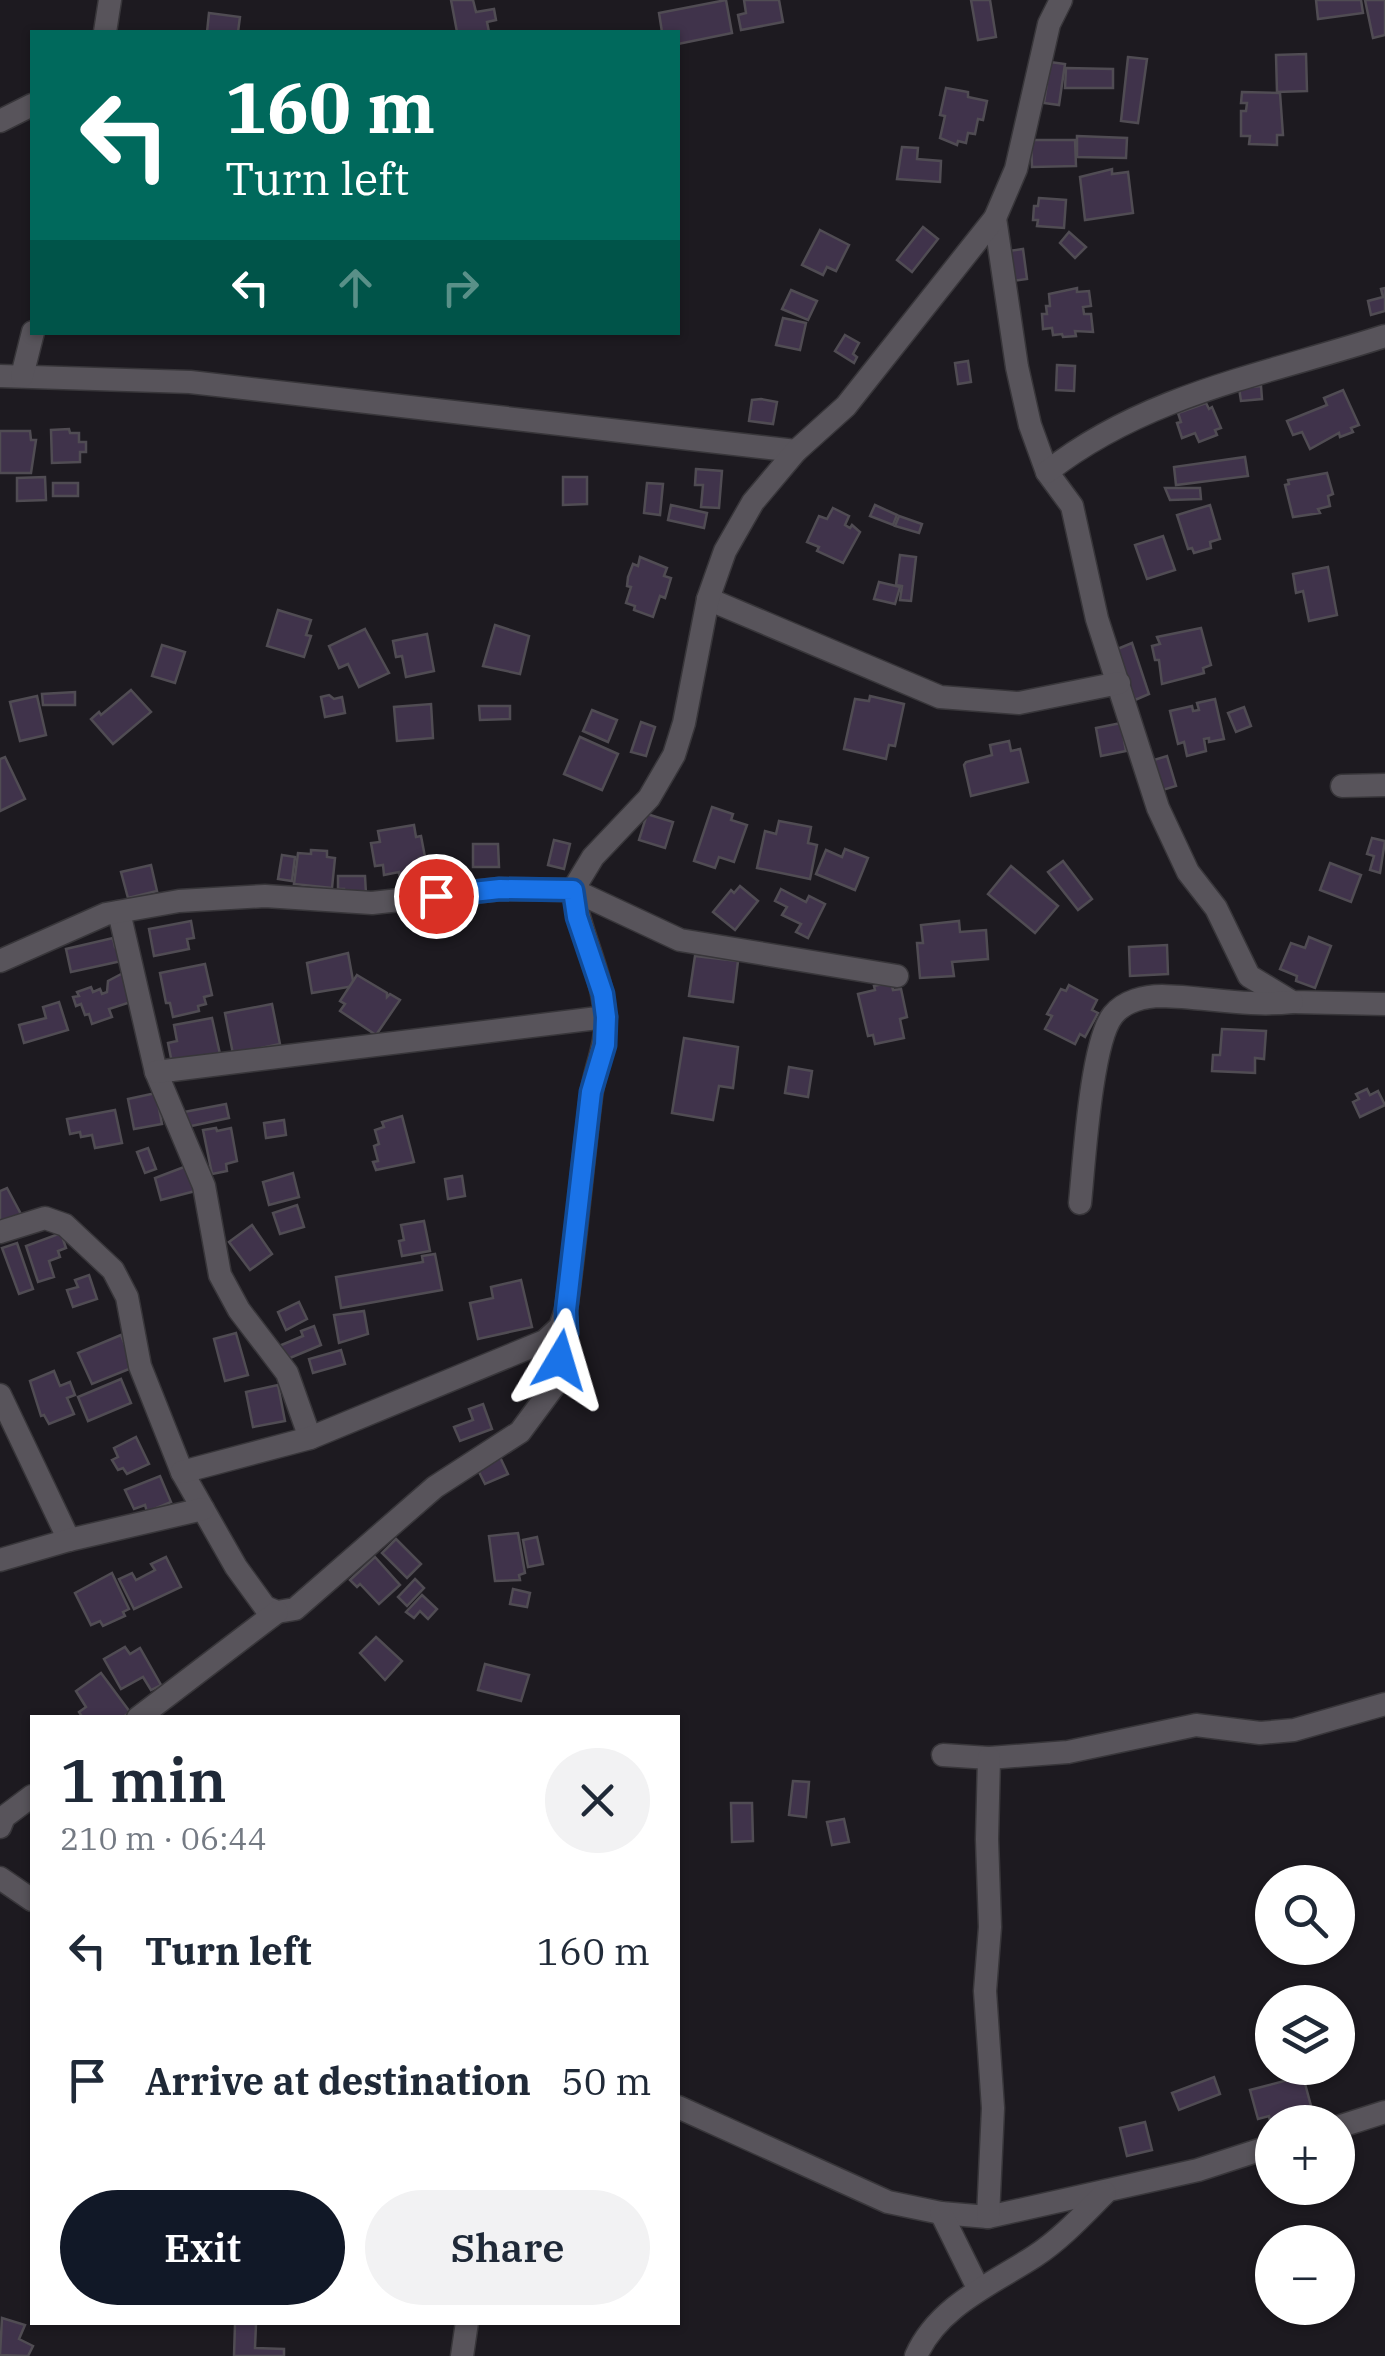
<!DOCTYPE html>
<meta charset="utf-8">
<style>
body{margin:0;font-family:"IBM Plex Serif",serif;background:#f2f2f3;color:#1f2937;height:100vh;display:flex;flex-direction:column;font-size:38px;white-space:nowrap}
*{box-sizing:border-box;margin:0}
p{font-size:32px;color:#747a83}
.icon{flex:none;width:55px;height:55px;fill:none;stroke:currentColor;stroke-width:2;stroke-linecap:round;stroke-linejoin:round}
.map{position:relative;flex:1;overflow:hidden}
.details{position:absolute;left:30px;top:1715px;width:650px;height:610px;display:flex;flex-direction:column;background:#fff;border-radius:0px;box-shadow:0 2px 8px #0004}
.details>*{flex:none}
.top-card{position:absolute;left:30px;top:30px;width:650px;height:305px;border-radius:0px;box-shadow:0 2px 8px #0004;background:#00695c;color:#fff;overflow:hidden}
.fabs{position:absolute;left:1255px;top:1865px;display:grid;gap:20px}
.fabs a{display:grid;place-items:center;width:100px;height:100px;border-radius:50%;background:#fff;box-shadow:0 2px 8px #0004;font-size:50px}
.pin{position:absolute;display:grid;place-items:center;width:85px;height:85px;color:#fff;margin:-42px;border:5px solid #fff;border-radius:50%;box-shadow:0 2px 10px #0007}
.me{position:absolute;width:110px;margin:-55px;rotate:7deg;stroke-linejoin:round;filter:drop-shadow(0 0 8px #0008)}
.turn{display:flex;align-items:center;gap:35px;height:210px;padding:0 30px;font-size:45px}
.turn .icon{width:130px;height:130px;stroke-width:2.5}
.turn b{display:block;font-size:70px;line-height:85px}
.lanes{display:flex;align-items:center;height:95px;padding:0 30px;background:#0003;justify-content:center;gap:50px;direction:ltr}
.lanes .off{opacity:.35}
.round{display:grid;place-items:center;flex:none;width:105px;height:105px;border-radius:52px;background:#f2f2f3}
.summary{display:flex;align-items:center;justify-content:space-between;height:170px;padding:0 30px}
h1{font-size:60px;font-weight:600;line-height:75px}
.primary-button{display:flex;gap:20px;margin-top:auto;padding:20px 30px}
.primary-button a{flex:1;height:115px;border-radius:60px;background:#111827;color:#fff;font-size:40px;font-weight:600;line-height:115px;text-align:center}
.primary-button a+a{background:#f2f2f3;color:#1f2937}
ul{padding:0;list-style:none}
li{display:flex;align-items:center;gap:30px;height:130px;padding:0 30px}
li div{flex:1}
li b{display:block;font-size:38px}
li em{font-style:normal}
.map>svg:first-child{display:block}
</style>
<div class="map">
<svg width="1385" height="2356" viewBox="0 0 1385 2356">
<rect width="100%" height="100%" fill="#1d1a20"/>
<g fill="#40334b" stroke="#504c53" stroke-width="2.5">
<polygon points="451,0 473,0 476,12 494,9 496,20 487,22 489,32 457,32"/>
<polygon points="726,0 732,33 678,44 678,32 662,32 659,13"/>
<polygon points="744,0 779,0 783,22 741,30 738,15 746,13"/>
<polygon points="971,0 990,0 996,37 978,40"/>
<polygon points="1316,0 1361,0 1363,13 1318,19"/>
<polygon points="1365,0 1385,0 1385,35 1373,38"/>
<polygon points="209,13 240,17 238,32 207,32"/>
<polygon points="1306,54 1307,91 1277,92 1276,55"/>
<polygon points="1128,57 1147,59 1138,123 1121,121"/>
<polygon points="1050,62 1065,64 1059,105 1044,103"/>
<polygon points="1066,68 1113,69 1113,88 1065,88"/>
<polygon points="946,88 968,92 968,97 987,101 983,120 978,119 975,134 968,133 966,143 958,141 957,145 940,138 945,116 940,115"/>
<polygon points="1242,92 1280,93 1283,135 1277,135 1277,145 1249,144 1250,136 1241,136 1241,111 1246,111 1247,103 1241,103"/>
<polygon points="1077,136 1127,138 1126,158 1077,157"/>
<polygon points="1031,140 1075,140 1076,166 1032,167"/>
<polygon points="902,147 918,148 917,159 941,161 940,182 897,179"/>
<polygon points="1112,169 1112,174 1128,172 1133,213 1085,220 1080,177"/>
<polygon points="1039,198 1066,200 1064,228 1037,226 1038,220 1033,220 1034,206 1038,206"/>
<polygon points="923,227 938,239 912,272 897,260"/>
<polygon points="820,230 849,245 836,271 827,267 823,275 802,265"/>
<polygon points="1069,232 1086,247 1075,258 1060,243"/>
<polygon points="1023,249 1027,279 1012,281 1008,251"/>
<polygon points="1077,288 1077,292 1089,291 1091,306 1083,307 1084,314 1091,314 1093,332 1075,331 1076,336 1063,337 1062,334 1053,335 1052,328 1043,329 1042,314 1047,314 1046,306 1050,306 1049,294"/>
<polygon points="1385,288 1385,311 1371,315 1368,301 1383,297 1381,289"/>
<polygon points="791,290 817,301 808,320 782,309"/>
<polygon points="783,318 806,323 800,350 776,345"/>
<polygon points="845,335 859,343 853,354 857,357 854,363 835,351"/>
<polygon points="968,361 971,382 958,384 955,363"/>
<polygon points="1057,365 1075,366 1074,391 1056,390"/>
<polygon points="1261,386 1262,399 1241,401 1239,388"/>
<polygon points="1343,390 1359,425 1351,428 1353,432 1340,437 1339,433 1310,449 1302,432 1293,435 1287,421 1327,405 1324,398"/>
<polygon points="761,399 777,402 773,424 749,421 752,400"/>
<polygon points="1206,403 1209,409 1212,407 1221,428 1215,430 1217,435 1199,442 1195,433 1182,438 1177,423 1181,422 1178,413"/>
<polygon points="69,429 70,433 79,433 79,442 86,442 86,452 80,452 80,462 52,463 51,430"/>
<polygon points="0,431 30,431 31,440 36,440 31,473 0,473"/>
<polygon points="1245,457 1248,476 1176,485 1174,467"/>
<polygon points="696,469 722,471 719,508 701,507 703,485 695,485"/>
<polygon points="1327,473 1333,494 1328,496 1330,506 1318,509 1320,513 1293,517 1285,485 1289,484 1288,480"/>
<polygon points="45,477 46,500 17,501 17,478"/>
<polygon points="563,477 587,477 587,504 563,505"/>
<rect x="53" y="483" width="25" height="13"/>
<polygon points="647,483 663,484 660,515 644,513"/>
<polygon points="1165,488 1200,488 1201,499 1170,500"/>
<polygon points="671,505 707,513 704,528 668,520"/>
<polygon points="875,505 897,515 893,525 870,516"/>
<polygon points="1210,505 1220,539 1210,542 1211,548 1194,553 1192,548 1188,549 1177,515"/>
<polygon points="833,508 849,516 845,525 850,528 852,525 860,532 843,563 817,551 819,547 807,542 819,516 827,519"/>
<polygon points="899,516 922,524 919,533 895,526"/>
<polygon points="1163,536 1175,570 1147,579 1135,545"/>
<polygon points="900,555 916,557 911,601 900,600 902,586 896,585"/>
<polygon points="640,557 667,568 664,576 671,578 665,598 660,596 653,617 634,610 635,606 626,603 631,587 627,586 628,577 633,564 638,566"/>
<polygon points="1328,567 1337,615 1309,621 1303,591 1296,593 1293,574"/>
<polygon points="879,582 900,587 895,604 874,599"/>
<polygon points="278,610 311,620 306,635 311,636 304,657 267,646"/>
<polygon points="495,625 529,636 520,674 483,666"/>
<polygon points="1201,628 1211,665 1203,668 1204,673 1162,684 1159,660 1155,660 1152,646 1160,644 1157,637"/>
<polygon points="365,629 389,673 359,687 348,664 339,668 329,646"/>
<polygon points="427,634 434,671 406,677 402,656 396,657 393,641"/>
<polygon points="1132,643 1149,694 1135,700 1115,650"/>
<polygon points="162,645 185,652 175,683 152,676"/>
<polygon points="131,690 151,712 113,744 91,719 99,712 101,715"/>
<polygon points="75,692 75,705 43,705 42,694"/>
<polygon points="329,695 334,699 342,697 345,713 325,717 321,697"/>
<polygon points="37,696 46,735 20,741 10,702"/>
<polygon points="870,696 904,704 895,746 889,745 886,759 844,749 855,699 869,701"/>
<polygon points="1215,699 1224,739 1209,742 1209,738 1204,739 1206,751 1187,756 1184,742 1178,744 1170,711 1192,706 1193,711 1199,710 1197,703"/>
<polygon points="431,704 433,738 397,741 394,707"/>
<polygon points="479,706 510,706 510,719 480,720"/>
<polygon points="1244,707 1251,726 1236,732 1228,713"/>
<polygon points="592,710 617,720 608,742 583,731"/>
<polygon points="641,722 655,727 646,756 631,752"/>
<polygon points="1121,723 1126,751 1101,756 1096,728"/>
<polygon points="580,737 618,754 602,790 564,774"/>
<polygon points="1009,741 1011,751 1020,749 1028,782 971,796 964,765 966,762 992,755 990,745"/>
<polygon points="1167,756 1176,786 1156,792 1147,762"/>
<polygon points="5,757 25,799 0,811 0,759"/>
<polygon points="712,807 733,814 731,820 747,825 734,862 719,857 715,868 694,861"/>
<polygon points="647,814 673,822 665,848 639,840"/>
<polygon points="779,821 811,827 808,843 817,845 810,879 757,868 765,831 776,834"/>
<polygon points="414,825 416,837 421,836 425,857 419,858 422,874 400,878 399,872 384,875 383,865 375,866 371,843 380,842 378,831"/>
<polygon points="1372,838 1385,841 1380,873 1370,870 1374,856 1367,854"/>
<polygon points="554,840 570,844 564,869 548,865"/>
<polygon points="473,844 498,844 499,867 473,867"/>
<polygon points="845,849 868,858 855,890 816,874 826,850 842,857"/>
<polygon points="311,850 327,851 327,857 335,858 332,888 294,884 298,853 311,854"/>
<polygon points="282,855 295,857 292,881 278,879"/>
<polygon points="1063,861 1092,899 1078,910 1048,872"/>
<polygon points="1330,863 1361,875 1351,902 1320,890"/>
<polygon points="151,865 157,891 128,898 121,872"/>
<polygon points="1011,866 1058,906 1035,933 988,894"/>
<polygon points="338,876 365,876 366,894 344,895 344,889 338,889"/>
<polygon points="740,886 758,901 735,930 713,912 731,890 734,893"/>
<polygon points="781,889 806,902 809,896 825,904 808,938 796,932 801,924 782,915 787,907 775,901"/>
<polygon points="191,921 194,938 187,939 189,949 154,956 149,929"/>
<polygon points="959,921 960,932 986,930 988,959 952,962 954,976 920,978 917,943 923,943 921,925"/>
<polygon points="1309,937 1331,946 1315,988 1296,981 1297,976 1280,969 1291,943 1305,948"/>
<polygon points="113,938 115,947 123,945 126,960 71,972 66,949"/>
<polygon points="1167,945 1168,974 1130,976 1129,947"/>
<polygon points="348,953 354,986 312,993 307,963"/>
<polygon points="695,956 738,961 733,1002 689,996"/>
<polygon points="205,964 212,995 204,997 206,1004 198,1006 199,1011 173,1017 170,1003 166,1003 160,973"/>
<polygon points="125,972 134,1001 109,1009 112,1017 92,1024 89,1014 85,1015 81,1004 76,1006 73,997 79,996 77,992 91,987 93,992 100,989 102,994 107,992 108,981"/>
<polygon points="357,975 387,993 387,997 390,994 400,1000 376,1035 340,1011 345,1004 340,1001"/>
<polygon points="891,982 893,990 901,989 907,1017 900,1019 904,1038 875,1044 873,1035 868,1036 858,994 875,990 874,986"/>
<polygon points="1069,985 1097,1000 1092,1010 1098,1013 1085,1037 1080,1034 1075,1044 1045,1029 1052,1016 1047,1014 1061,989 1066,991"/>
<polygon points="59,1002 68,1030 24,1043 19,1025 46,1018 43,1007"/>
<polygon points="272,1004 280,1044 233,1054 225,1013"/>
<polygon points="212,1018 220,1054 172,1063 168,1043 177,1041 174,1025"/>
<polygon points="1222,1029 1266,1031 1264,1059 1255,1058 1255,1073 1212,1071 1213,1055 1220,1055"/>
<polygon points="684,1038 738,1047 733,1088 719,1086 713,1120 672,1113"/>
<polygon points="789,1067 812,1071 808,1097 785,1093"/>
<polygon points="1367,1089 1370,1095 1378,1091 1385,1105 1360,1117 1353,1102 1359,1099 1356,1094"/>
<polygon points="156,1093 162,1124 134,1129 128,1099"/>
<polygon points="226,1104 229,1118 182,1128 179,1113"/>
<polygon points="115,1110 122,1143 95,1148 92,1135 81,1137 80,1132 70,1134 67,1119"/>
<polygon points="402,1116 414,1162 376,1170 373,1162 378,1161 374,1146 379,1144 375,1130 384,1127 382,1122"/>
<polygon points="284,1120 286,1135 266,1138 264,1123"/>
<polygon points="216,1128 217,1131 231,1128 237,1161 226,1164 227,1171 212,1174 203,1130"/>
<polygon points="148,1148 156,1169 145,1173 137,1152"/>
<polygon points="192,1164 199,1190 161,1200 155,1178"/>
<polygon points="293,1173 299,1197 269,1205 263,1182"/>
<polygon points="462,1176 465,1196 448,1199 445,1179"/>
<polygon points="7,1188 22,1216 0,1227 0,1191"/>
<polygon points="297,1205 304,1227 280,1234 273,1213"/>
<polygon points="424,1221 430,1251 402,1256 399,1241 404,1240 401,1225"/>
<polygon points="252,1225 272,1254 250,1270 229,1242"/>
<polygon points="61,1233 66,1248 58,1251 60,1257 49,1261 54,1277 38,1282 26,1246"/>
<polygon points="17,1243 33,1289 19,1294 2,1248"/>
<polygon points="435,1254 442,1290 341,1308 336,1277 423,1262 422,1256"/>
<polygon points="89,1275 97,1299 73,1307 67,1290 78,1287 75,1280"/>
<polygon points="521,1280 532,1327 478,1339 470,1303 493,1298 491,1287"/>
<polygon points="299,1302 307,1319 286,1330 278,1312"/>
<polygon points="364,1311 368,1334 339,1343 334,1315"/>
<polygon points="314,1326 321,1345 285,1360 279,1346 303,1336 301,1331"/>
<polygon points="236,1333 248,1375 225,1381 214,1339"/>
<polygon points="121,1335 134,1367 92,1384 78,1353"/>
<polygon points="341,1350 345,1364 313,1373 309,1359"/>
<polygon points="54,1371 60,1386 70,1382 75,1395 67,1398 74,1414 49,1424 44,1415 41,1416 30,1381"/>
<polygon points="121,1379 131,1403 88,1421 78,1397"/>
<polygon points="278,1385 285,1421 253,1427 246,1392"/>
<polygon points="483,1404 492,1429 460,1441 454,1427 473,1420 469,1409"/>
<polygon points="136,1437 149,1464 127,1474 123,1468 118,1470 112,1460 118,1457 114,1448"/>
<polygon points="500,1457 508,1474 485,1484 478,1470"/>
<polygon points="160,1476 171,1502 147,1512 145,1505 134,1509 125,1490"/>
<polygon points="518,1533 525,1573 519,1575 520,1580 495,1581 489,1536"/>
<polygon points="537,1537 543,1564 528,1567 523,1540"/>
<polygon points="396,1539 421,1564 407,1578 382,1553"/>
<polygon points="166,1557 181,1587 134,1609 119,1579 132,1573 136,1580 155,1570 151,1564"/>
<polygon points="375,1557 400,1585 379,1604 360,1584 357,1587 350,1580"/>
<polygon points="112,1573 129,1609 123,1612 125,1616 103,1626 100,1621 91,1625 75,1593"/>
<polygon points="415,1579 424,1588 407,1606 398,1597"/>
<polygon points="513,1589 530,1593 527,1607 510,1604"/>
<polygon points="422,1595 437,1609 428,1619 420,1611 414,1618 406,1612"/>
<polygon points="376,1637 402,1661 385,1680 360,1653"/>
<polygon points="125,1647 130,1654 140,1648 161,1685 151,1690 143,1677 121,1689 104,1659"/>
<polygon points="485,1664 529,1675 521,1701 478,1690"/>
<polygon points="101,1673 130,1712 122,1718 83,1718 79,1712 86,1707 76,1691"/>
<polygon points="793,1781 809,1782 806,1817 789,1815"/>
<polygon points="731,1803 752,1803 753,1841 732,1842"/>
<polygon points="844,1819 849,1842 832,1845 827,1822"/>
<polygon points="1303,2076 1311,2106 1297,2110 1298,2114 1270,2121 1269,2116 1258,2119 1250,2090"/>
<polygon points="1214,2077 1220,2094 1179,2110 1172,2093"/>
<polygon points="1145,2122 1152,2150 1127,2156 1120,2128"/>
<polygon points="2,2318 25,2325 19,2339 33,2346 28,2356 0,2355"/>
<polygon points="235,2324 256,2324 255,2348 284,2349 284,2356 234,2356"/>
</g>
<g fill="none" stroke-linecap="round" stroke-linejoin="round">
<g stroke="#38363a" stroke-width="25">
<g id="minor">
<polyline points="105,32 110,0"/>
<polyline points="0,121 32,105"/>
<polyline points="995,218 1017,367 1030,425 1047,472 1072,506 1097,619 1158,808 1188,872 1216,908 1249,976 1292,1002 1385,1004"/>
<polyline points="0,376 190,382 796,451"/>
<polyline points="22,376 33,332"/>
<path d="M1047,472c99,-78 221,-98 338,-136"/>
<polyline points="708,599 940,697 1019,703 1119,683"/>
<polyline points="1342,786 1385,785"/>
<polyline points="119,912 156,1072 204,1186 220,1275 239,1310 287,1373 310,1438"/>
<polyline points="0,961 106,914 179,901 265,896 372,903 500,889 573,890 680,940 897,976"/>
<polyline points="156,1072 606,1017"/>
<path d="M1080,1203c4,-39 11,-161 33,-188 11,-14 32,-19 49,-19 43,1 86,11 130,6"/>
<polyline points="0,1232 45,1218 65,1225 113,1270 127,1297 140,1366 182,1472 236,1567 265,1607 277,1612 295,1609 435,1487 520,1432 554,1386 567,1333 566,1319"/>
<polyline points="0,1395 69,1540"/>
<path d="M182,1472l128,-34 235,-97 15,-14 6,-17c10,-71 16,-142 25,-213 3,-28 17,-52 14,-82 -3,-43 -26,-83 -32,-125l20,-33 56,-59 25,-43 10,-32 24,-124 17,-48 28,-49 43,-51 50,-45 149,-188 21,-49 33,-145 12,-24"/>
<polyline points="0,1560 69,1540 203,1509"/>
<polyline points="138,1718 277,1612"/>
<polyline points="943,1755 989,1758 1068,1752 1196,1725 1260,1733 1294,1730 1385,1704"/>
<polyline points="0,1827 4,1817 32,1796"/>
<polyline points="0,1878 32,1900"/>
<polyline points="678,2107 888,2202 941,2213 988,2217 1198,2170 1272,2146"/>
<polyline points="1338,2127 1385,2112"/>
<polyline points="941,2213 978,2288"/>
<polyline points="988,2217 993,2108 985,1991 990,1927 987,1839 989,1758"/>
<polyline points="462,2356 467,2322"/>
<path d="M916,2356c22,-50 76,-72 119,-100 26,-17 48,-41 70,-63"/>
</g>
</g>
<use href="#minor" stroke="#58545b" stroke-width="22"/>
</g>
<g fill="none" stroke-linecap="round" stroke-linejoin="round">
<g stroke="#114b97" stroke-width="25">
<polyline id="route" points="436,896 500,889 573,890 577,917 603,994 606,1017 605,1045 591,1092 566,1310 567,1333 560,1360"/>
</g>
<use href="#route" stroke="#1a73e8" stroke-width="18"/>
</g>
</svg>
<div class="fabs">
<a><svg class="icon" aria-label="search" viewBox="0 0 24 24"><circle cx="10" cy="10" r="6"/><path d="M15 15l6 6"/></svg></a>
<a><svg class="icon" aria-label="layers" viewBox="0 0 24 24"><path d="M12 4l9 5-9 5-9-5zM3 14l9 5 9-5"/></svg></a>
<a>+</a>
<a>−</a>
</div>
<div class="pin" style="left:436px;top:896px;background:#d93025"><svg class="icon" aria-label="arrive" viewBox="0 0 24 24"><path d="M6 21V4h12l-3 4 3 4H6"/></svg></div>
<svg class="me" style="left:560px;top:1360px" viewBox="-20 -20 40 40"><path d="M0-17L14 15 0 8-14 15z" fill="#1a73e8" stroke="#fff" stroke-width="4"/></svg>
<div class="top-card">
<div class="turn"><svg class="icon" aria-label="left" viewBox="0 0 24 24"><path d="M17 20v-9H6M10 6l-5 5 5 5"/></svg><div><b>160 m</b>Turn left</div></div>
<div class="lanes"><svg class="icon" aria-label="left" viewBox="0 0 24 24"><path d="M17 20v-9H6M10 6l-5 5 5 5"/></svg><svg class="icon off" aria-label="ahead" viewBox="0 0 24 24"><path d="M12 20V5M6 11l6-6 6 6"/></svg><svg class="icon off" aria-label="right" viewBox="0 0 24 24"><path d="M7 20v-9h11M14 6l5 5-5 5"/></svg></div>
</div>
<section class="details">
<div class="summary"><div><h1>1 min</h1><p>210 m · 06:44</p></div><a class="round"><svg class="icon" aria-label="close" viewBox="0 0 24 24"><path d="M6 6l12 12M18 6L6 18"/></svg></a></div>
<ul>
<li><svg class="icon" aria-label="left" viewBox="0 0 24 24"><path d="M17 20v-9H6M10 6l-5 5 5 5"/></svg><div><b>Turn left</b></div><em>160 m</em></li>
<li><svg class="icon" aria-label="arrive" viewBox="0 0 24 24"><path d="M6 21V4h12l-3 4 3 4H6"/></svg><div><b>Arrive at destination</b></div><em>50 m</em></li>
</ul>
<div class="primary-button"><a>Exit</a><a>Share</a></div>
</section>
</div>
